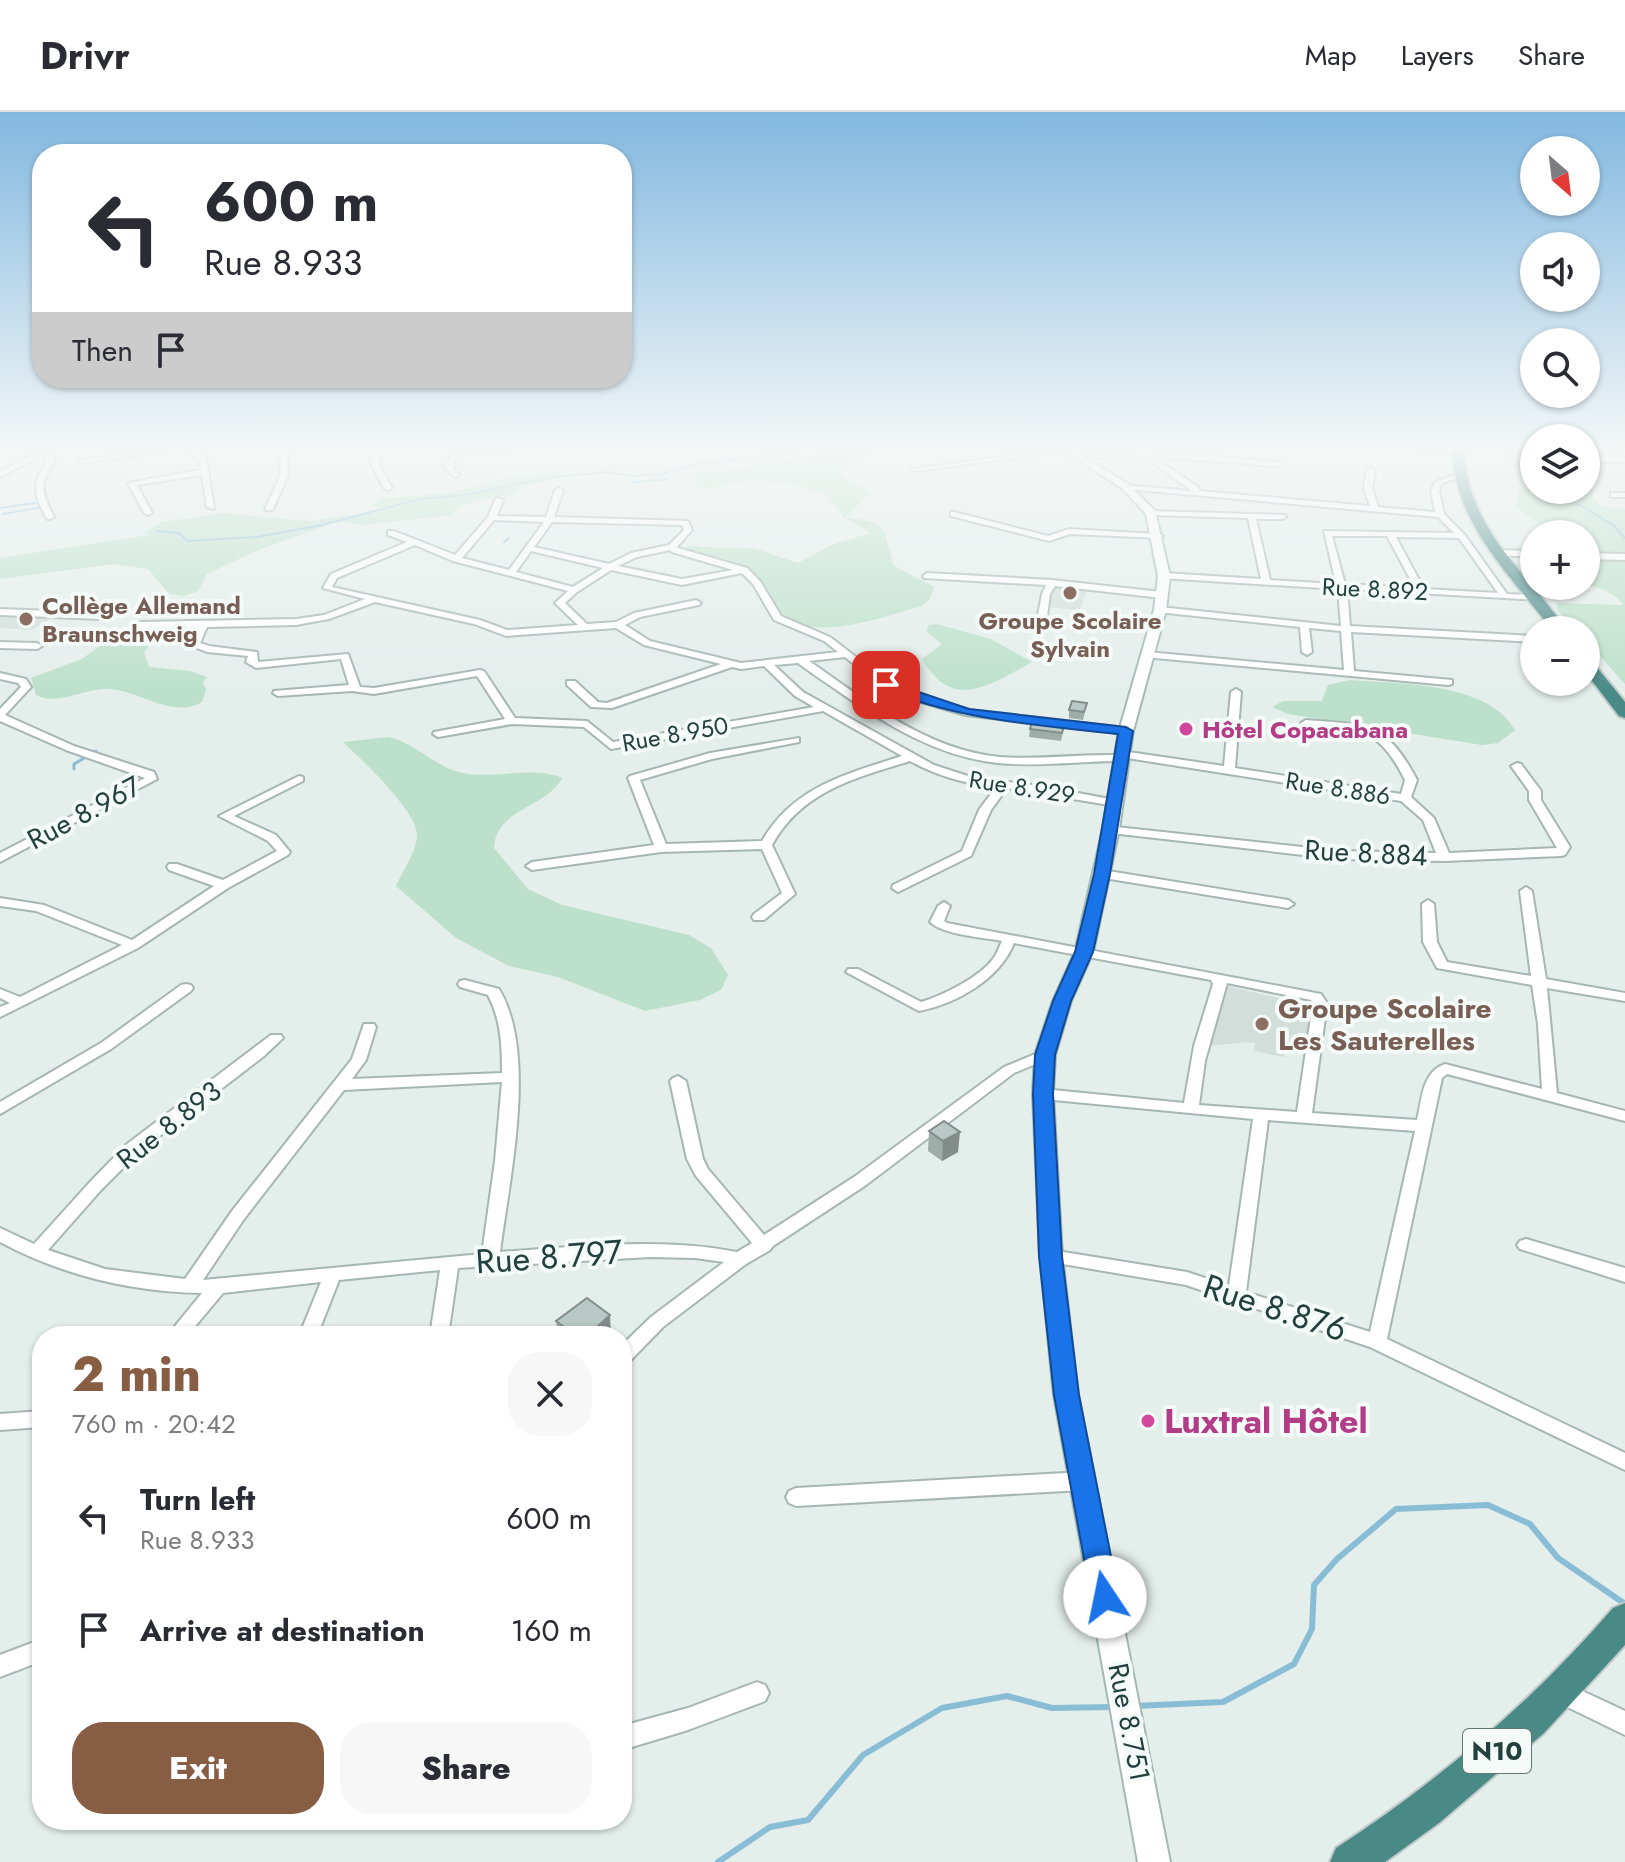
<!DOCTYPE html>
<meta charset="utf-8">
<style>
body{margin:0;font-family:Jost,sans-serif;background:#f7f7f7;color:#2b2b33;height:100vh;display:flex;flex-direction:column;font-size:30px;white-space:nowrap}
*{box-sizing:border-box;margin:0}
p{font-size:26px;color:#7c7c81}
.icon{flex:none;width:44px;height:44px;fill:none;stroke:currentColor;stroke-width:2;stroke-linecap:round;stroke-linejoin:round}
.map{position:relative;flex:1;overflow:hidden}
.details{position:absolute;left:32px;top:1214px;width:600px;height:504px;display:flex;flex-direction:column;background:#fff;border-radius:32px;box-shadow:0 2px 6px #0004}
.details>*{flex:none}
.hud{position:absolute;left:32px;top:32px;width:600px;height:244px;border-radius:32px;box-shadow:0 2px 6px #0004;background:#fff;color:#2b2b33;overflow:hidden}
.needle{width:52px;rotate:152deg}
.controls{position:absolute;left:1520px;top:24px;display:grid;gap:16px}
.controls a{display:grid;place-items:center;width:80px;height:80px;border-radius:50%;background:#fff;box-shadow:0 2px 6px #0004;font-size:40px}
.pin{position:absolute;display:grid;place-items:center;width:68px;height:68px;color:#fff;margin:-34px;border-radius:16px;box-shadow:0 4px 12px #0006}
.me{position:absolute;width:88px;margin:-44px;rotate:349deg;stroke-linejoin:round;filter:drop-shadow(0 0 6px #0008)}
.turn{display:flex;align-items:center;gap:28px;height:168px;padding:0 40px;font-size:36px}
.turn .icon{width:104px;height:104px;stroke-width:2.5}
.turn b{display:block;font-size:56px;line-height:68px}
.then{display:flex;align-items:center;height:76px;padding:0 40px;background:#0003;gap:16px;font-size:30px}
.round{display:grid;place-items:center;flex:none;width:84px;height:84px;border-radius:32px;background:#f7f7f7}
.overview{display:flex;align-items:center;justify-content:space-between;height:136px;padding:0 40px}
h1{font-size:48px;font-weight:800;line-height:60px;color:#875d43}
.action{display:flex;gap:16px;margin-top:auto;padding:16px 40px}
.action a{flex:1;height:92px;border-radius:32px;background:#875d43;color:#fff;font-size:32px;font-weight:800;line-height:92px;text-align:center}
.action a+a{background:#f7f7f7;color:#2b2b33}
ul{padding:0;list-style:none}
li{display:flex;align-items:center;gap:24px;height:112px;padding:0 40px}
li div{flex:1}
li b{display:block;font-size:30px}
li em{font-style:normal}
header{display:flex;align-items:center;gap:48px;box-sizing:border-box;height:112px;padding:0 40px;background:#fff;border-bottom:2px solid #e1e1e2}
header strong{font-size:38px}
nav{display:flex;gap:44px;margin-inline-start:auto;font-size:28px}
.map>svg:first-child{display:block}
</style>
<header>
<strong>Drivr</strong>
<nav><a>Map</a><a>Layers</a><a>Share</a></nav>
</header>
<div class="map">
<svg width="1625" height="1750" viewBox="0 0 1625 1750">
<rect width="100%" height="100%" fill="#e4eeeb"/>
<g fill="#d2deda">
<polygon points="1057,473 1088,475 1080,498 1047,495"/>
<polygon points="0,496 40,497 55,504 32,518 0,516"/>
<polygon points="1227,874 1305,892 1313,900 1307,929 1293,927 1291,938 1285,937 1284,945 1254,939 1255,931 1248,930 1208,934 1219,883"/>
</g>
<g fill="#bce0cb">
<path d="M845,336h43l-51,20 10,12 24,12 -26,26c44,2 38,12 49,48l40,21 -4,12 -9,7c-34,10 -115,40 -142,5 -13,-17 -17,-37 -39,-47 -16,-7 -37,-8 -54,-14v-4l70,3 42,14 33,-18 40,-12 -27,-15 -15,-22 -24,-9 -42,-6 -29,1 -26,8 -10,-2 -6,-16 49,-3z"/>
<polygon points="1503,336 1534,336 1534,378 1586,378 1586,374 1593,378 1593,387 1603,395 1625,397 1625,442 1586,438 1586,422 1555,422 1516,395 1523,360 1509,350"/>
<polygon points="551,360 562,364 526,374 513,383 473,389 457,396 453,403 363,413 336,410 256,439 207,462 198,479 184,484 169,482 148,457 114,452 0,467 0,446 148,423 145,420 162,410 223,401 309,409 385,398 372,393 380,387 453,380 501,367"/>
<path d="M1586,447h39v125l-39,-44v-10h-12l-18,-22 2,-5 65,2c-5,-10 -25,-19 -37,-20z"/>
<path d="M937,512l54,15 41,23c-40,22 -79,51 -110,-3l20,-15 -15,-12 1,-7z"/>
<path d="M135,519l10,5 4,10 -5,7 5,14 41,4 17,6 -4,6 3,7 -4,12c-29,17 -62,-11 -92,-13 -26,-2 -50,18 -74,6l-5,-17 51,-19 35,-26z"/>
<path d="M1350,568c50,4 138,2 165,50l-17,13 -16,2 -194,-31 -16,-7 11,-6h39l6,-16z"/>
<path d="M389,625c29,7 48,33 79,37 31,4 66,-8 94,4 -15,30 -66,30 -68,70l34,41 34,16 127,30 22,13 17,27 -7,15 -21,10 -55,11 -87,-34 -49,-11 -53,-28 -60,-52c6,-14 22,-37 21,-52 -1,-24 -56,-75 -74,-92z"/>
</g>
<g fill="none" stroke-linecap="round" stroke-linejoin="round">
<g stroke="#89bdd5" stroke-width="2">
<polyline points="631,370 667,368"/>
<polyline points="1555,378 1613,413 1625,426"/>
<polyline points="0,396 42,390"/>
<polyline points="3,402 43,395"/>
<polyline points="156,419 179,421 188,429 257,425 322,413 420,387 464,383 553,365 608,360 631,364 661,362 699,352 831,336"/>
<polyline points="504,430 509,426"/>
</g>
<polyline stroke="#89bdd5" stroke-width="3" points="74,657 74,652 96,639"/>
<g stroke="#89bdd5" stroke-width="6">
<polyline points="1134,1594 1223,1590 1294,1552 1312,1517 1314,1473 1337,1447 1396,1397 1488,1393 1530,1412 1558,1446 1625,1492"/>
<polyline points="718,1750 770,1715 808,1708 863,1643 942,1596 1007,1584 1052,1596 1113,1595"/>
</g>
<g stroke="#a6b6b3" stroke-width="4">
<g id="minor">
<path d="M44,336h8l3,13c-17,23 -13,32 -1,56l-4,2h-3c-13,-24 -16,-35 0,-58l-1,-8 -46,24v-5z"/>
<polygon points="163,336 189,336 206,345 214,397 207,395 202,363 137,373 152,401 148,403 144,401 128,371 201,358 200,348 181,338 81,351 77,349"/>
<polygon points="279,336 287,336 288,364 273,397 269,399 265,397 280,364"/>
<polygon points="379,336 387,336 378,350 392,376 388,378 384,376 370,350"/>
<polygon points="454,336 461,337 540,336 536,338 458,342 452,355 459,363 455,365 444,355 451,342 449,340"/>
<polygon points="1068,336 1073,338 916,359 912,357"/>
<polygon points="1378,336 1436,336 1461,339 1457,341 1382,338"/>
<path d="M1587,336c14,0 24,9 38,10v4h-39v-4l16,-1z"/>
<path d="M1141,337l7,4h28l101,9 4,2 -4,2 -123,-9 45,31v3l171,15 -6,-18 3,-18 4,-2 4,2 -3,18 6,19 57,5 -4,-21 4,-9 26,-9v4l-19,6 -3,8 5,23 20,20 43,60 30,1 3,1v4l-193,-11 3,37 184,10v6l-183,-10 3,39 98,9v4l-4,1 -304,-28v-4l3,-1 197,18 -3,-39 -32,-3 3,24 -5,3 -5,-3 -2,-25 -143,-15 -2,-2 5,-3 181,19 -3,-37 -177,-11 -1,-2 4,-3 97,6 -13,-61 -97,-3h-3v-4l137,4 1,2 -4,2h-26l14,61 66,4 -12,-53 130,2 -16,-16 -312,-28 -4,-2 1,-2 69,6 -47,-34h-69l-4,-2 4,-2h63l-2,-2zM1332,424h55l28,52 -70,-4zM1396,425l63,1 39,55 -74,-4z"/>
<path d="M559,376l4,2 -9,27 134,4 4,9 -15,17 1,1 69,20 13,13 21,35 49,21 60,46 16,8 64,19 156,18 5,3 -5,3 -161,-19 -67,-20 -16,-8 -37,-30 -36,4c58,40 117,89 191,96 39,3 78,-3 117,-2l5,-4 102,15 7,-74 5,-3 5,3 -6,76 166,26 4,-14c-27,-54 -44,-49 -99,-54l-5,-3 5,-3c61,5 80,1 111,60l-6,17 23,21 15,35 108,-5 -28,-48v-9l-18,-25 6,-3 4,1 20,27v9l29,47 -5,8 -4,1 -117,5 -105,-2 -228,-26 -4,-1 -2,-3 2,-3 232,25 97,2 -13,-33 -22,-19 -274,-43 -6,3c-41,0 -82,6 -123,2 -60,-6 -111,-38 -160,-72 -13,-9 -27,-18 -40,-28l-24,2 29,27 131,73 40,13 67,8 74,14 6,3 -6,3 -108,-18 -16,22 -20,46 -73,36 -6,-4 1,-3 69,-34 17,-41 17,-23c-30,-3 -59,-11 -86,-26 -55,17 -108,30 -138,84l23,49 -31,26h-10l-2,-3 2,-3 28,-21 -20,-44 -101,3 -129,18 -6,-4 6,-4 122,-17 -26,-67 2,-2 80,-23 89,-15v4l-87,17 -72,21 26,64 96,-3c31,-54 84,-67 140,-85l-79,-45 -212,38 -27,-22 -72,-3 -74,13 -5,-3 1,-2 71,-13 -28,-43 -103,18 -22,-3 -74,5 -5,-3 1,-2 75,-6 -8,-26 -85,9 -10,-6 2,-6 -41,-4 -15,-6 -2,-2 8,-17 -58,1 -5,-3 5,-3 156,-3 28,-4 41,-16 -42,-11 8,-14 76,-32 -19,-7v-4h6l61,24 33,-38 8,-19 7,2 -6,16 49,1 9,-27zM494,408l50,2 -35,48 -47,-12zM552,410l130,3 2,5 -15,15 -38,8 -22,11 -75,-17zM415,433l38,16 115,30 -13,12 23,22 -71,5 -27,-10 -148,-33 5,-9zM670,438l2,2 61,18 -51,9 -64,-13 19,-9zM531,439l72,17 -30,19 -57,-15zM611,458l71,15 60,-12 11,11 21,36 50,21 14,11 -97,11 -91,-22 -25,-16 15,-8 59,-12 2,-2 -5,-3 -62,13 -18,9 -29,2 -22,-21 12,-11zM375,490l99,22 32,12 110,-8 28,17 77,19 -114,39 -9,-1 -23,-21h-8v4l24,22 21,1 120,-41 9,2 23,-3 31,30 19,11 -201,35 -26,-21 -72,-3 -31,-47 -4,-1 -106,18 -14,-1 -12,-33 -90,8 -1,-10 -48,-6 -9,-3 7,-16 89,-2 33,-6z"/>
<rect x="1611" y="381" width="14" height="4"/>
<polygon points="954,400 1048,424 1069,417 1159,422 1163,424 1159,426 1070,422 1049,429 951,404 951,400"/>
<polygon points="1499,438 1534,439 1534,445 1496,443 1496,439"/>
<polygon points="1586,441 1625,442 1625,448 1586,447"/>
<polygon points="927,461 1052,468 1162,480 1166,483 1162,486 1055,474 1050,482 1045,519 1040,522 1035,519 1042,482 1046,473 924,466 923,464"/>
<polygon points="0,497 101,501 106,504 101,507 0,503"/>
<polygon points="0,530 37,531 42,534 37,537 0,536"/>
<polygon points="0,561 26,567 31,575 5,603 74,634 154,660 157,667 0,750 0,741 145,666 66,638 0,609 0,597 21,575 18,571 0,567"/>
<polygon points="299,664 303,665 303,669 234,704 276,723 290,740 288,743 228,776 138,836 0,905 0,895 10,891 0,886 0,877 20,885 122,833 36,799 0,794 0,786 44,793 132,828 214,774 169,758 167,755 169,752 177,752 223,768 277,739 268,729 219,704"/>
<polygon points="1102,758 1288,788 1294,792 1288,796 1098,765 1096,762"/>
<path d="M1526,775l6,4 14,88 79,14v8l-78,-13 10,105 68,18v10l-178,-47 -5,4 -55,261 238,114v17l-255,-123 -184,-62 -141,-24 -3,-5 3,-5 6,-1 136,22 42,14 24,-167 -210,-20 -8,-5 8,-5 141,14 10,-57 19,-62 -2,-4 -197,-37c-14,36 -58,61 -95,68l-73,-39 2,-3h10l63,33c21,-6 59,-25 72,-43 4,-5 6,-12 9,-18 -20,-4 -58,-6 -72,-19l8,-16 6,-4 6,4 -6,15 3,2 374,71 6,9 -15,110 105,7c5,-21 5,-48 28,-56l97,25 -4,-65 -6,-39 -95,-17 -14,-26 -1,-38 6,-4 6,4 3,38 10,20 84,14 -11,-85zM1227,871l84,17 2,3 -16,109 -98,-7 6,-44zM1268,1008l147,11 -45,201 -124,-40z"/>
<path d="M465,868l34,9c39,64 10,191 1,263 78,-5 160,-15 237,0l15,-9 -56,-67 -9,-17 -17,-78 3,-3 5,-2 8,5 17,78 5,10 56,66 90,-58 150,-110 41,-17 7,5 -2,3 -36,15 -148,112 -93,61 -3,4 -24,14 -83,63 -34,35 -7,2v-19l29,-28 73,-55 -29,-4 -45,-1 -192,11 -10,68h-18l10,-66 -101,10 -22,56h-18l22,-54 -98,11 -36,43h-20l35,-43c-71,-1 -140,-18 -202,-51v-14l34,16 56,-62 37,-38 144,-109h10l2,3 -19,18 -125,96 -38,38 -53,60 57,19 80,10 47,-68 120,-152 12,-35h10l2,3 -10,33 -14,19 150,-6c0,-28 -1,-53 -14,-78l-28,-8 -2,-3 2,-3zM502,970l-7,79 -13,93 -279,26 41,-61 100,-129z"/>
<polygon points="186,872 191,873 193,876 191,879 111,937 0,1002 0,990 101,931 181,873"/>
<polygon points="1526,1127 1625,1156 1625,1170 1520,1137 1517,1133 1520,1129"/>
<polygon points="42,1299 42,1315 0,1318 0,1302"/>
<polygon points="1083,1360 1090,1363 1093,1369 1090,1375 1083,1378 796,1394 789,1391 786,1385 789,1379 796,1376"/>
<polygon points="42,1527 42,1549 0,1565 0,1543"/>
<polygon points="1561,1569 1625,1599 1625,1623 1553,1588 1549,1580 1553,1572"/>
<polygon points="757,1570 765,1573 769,1581 765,1589 688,1618 622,1638 622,1614 688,1596"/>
</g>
</g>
<g stroke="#a1bab5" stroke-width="4">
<polygon id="secondary" points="1060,336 1071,336 1129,373 1155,399 1170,464 1166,498 1133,619 1119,717 1093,840 1071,889 1055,943 1053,982 1062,1144 1078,1283 1170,1750 1138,1750 1054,1283 1040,1144 1033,982 1035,943 1053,889 1075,840 1103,717 1119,619 1154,498 1158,464 1146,402 1123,377"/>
</g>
<g stroke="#c1cac9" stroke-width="4">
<g id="trunk">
<path d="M1452,336h12c3,81 60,121 103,182h-15c-43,-57 -98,-106 -100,-182z"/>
<polygon points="1586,546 1591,548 1625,590 1625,606 1619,604 1586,561"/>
<path d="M1625,1491v42l-81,88 -105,90 -54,39h-55l6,-14c104,-68 196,-146 277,-240z"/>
</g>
</g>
<use href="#minor" fill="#fff" fill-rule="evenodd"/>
<use href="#secondary" fill="#fff" fill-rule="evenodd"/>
<use href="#trunk" fill="#498a86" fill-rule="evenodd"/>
</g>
<g fill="#9fada9">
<polygon points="1087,591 1083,608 1069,606 1069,598"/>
<polygon points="1065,610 1061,629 1029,625 1030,617"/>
<polygon points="929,1019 958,1040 942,1049 928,1039"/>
<polygon points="556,1209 612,1223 558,1224"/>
</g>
<g fill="#828d8a">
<polygon points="960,1020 958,1040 942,1049 943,1029"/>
<polygon points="610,1203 611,1224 587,1224"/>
</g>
<g fill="#b9c9c5" stroke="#828d8a" stroke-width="2">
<polygon points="1072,589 1087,591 1084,600 1069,598"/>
<polygon points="1033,606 1065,610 1062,621 1030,617"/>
<polygon points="944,1009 960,1020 943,1029 929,1019"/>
<polygon points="587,1186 610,1203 587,1224 576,1224 556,1209"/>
</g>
<linearGradient id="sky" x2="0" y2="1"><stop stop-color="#82b8e0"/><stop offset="0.58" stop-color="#f3f7f6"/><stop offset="1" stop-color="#f3f7f6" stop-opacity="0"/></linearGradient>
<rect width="1625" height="581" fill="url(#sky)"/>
<path fill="#1a73e8" stroke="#114b97" stroke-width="2" d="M886,569l83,28 157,18 7,4 -23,143 -17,78 -22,49 -16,54 -2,39 9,162 17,139 40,202 -4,9 -10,4 -10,-4 -4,-9 -37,-202 -15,-139 -6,-162 2,-39 18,-54 22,-49 19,-78 24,-140c-82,-9 -160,-14 -237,-46l-2,-3z"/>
<g fill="#8d6e63" stroke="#f4faf8" stroke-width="3">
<circle cx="1070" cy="481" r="8"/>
<circle cx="26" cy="507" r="8"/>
<circle cx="1262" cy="912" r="8"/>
</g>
<g fill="#d1479c" stroke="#f4faf8" stroke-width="3">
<circle cx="1186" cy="617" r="8"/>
<circle cx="1148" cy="1309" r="8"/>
</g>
<g text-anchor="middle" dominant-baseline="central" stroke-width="8" stroke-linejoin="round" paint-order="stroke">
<g font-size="24" fill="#22403d" stroke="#f4faf8">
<text transform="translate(1375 477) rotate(3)">Rue 8.892</text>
<text transform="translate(675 622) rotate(-10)">Rue 8.950</text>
<text transform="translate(1022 675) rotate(9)">Rue 8.929</text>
<text transform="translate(1338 676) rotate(9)">Rue 8.886</text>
</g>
<g font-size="24" font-weight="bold" fill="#785e54" stroke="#f4faf8" text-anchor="start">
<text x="42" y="493">Collège Allemand<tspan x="42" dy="28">Braunschweig</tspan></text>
<text x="1070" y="508" text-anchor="middle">Groupe Scolaire<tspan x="1070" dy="28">Sylvain</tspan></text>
</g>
<g font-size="24" font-weight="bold" fill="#b23c85" stroke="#f4faf8" text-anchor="start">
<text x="1202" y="617">Hôtel Copacabana</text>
</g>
<rect fill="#f4faf8" stroke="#617875" stroke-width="2" x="1463" y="1617" width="68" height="44" rx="6"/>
<g font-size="26" font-weight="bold" fill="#22403d">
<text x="1497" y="1639">N10</text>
</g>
<g font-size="28" fill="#22403d" stroke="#f4faf8">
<text transform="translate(84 701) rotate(-28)">Rue 8.967</text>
<text transform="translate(1366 741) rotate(3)">Rue 8.884</text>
<text transform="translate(169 1013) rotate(-38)">Rue 8.893</text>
<text transform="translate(1129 1610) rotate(79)">Rue 8.751</text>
</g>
<g font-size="28" font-weight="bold" fill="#785e54" stroke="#f4faf8" text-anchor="start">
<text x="1278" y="896">Groupe Scolaire<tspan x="1278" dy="32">Les Sauterelles</tspan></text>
</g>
<g font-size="34" fill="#22403d" stroke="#f4faf8">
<text transform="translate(549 1145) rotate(-4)">Rue 8.797</text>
<text transform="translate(1275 1196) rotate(18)">Rue 8.876</text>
</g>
<g font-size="34" font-weight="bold" fill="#b23c85" stroke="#f4faf8" text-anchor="start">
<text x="1164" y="1309">Luxtral Hôtel</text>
</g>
</g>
</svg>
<div class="controls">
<a><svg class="needle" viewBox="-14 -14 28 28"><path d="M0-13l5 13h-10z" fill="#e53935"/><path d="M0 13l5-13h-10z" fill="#7c7c81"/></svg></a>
<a><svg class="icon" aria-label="sound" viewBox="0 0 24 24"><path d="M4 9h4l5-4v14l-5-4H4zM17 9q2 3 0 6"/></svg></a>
<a><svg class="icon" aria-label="search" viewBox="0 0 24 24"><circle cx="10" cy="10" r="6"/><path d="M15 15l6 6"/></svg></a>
<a><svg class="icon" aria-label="layers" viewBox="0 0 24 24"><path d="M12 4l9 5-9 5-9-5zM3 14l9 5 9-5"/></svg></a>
<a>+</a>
<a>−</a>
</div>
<div class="pin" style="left:886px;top:573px;background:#d93025"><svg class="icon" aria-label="arrive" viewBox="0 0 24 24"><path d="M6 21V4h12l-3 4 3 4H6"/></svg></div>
<svg class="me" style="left:1105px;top:1485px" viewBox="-20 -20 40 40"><circle r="19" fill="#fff"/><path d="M0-13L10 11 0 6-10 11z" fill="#1a73e8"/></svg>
<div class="hud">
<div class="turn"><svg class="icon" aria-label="left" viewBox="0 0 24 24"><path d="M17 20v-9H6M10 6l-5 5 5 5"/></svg><div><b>600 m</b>Rue 8.933</div></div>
<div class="then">Then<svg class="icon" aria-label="arrive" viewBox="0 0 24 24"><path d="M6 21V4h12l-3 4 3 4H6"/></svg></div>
</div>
<section class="details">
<div class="overview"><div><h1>2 min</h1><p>760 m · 20:42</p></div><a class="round"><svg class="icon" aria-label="close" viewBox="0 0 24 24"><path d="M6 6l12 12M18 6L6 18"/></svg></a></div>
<ul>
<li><svg class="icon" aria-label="left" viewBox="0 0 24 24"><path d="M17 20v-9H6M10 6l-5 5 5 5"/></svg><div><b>Turn left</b><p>Rue 8.933</p></div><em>600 m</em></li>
<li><svg class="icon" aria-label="arrive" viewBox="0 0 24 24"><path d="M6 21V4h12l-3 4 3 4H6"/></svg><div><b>Arrive at destination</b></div><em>160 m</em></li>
</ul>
<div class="action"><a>Exit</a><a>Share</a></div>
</section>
</div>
